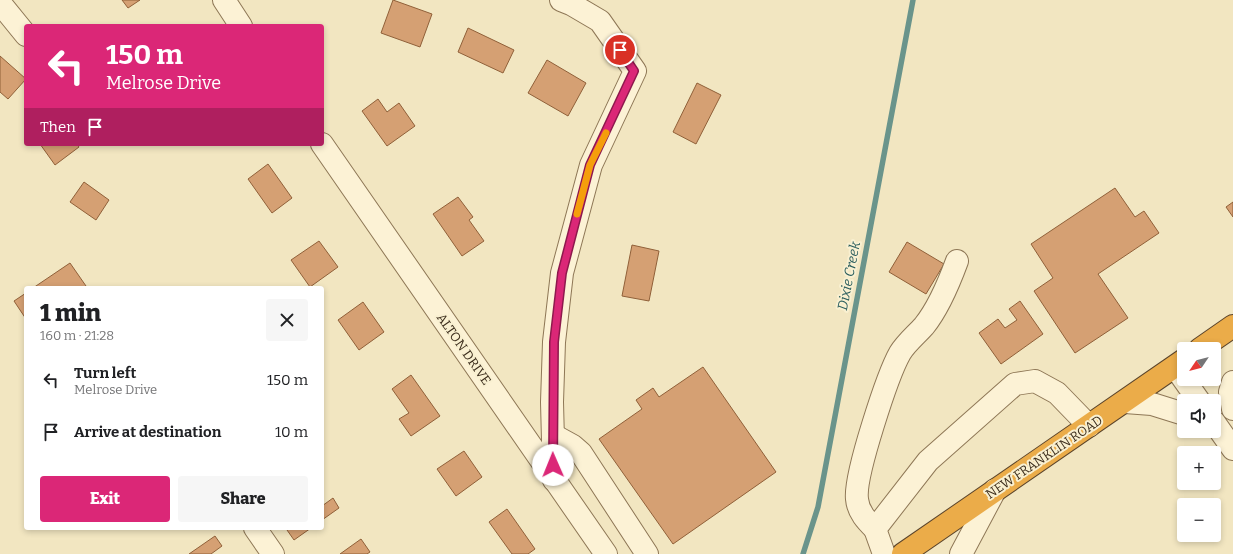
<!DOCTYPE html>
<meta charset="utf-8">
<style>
body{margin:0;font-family:Bitter,serif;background:#f6f6f6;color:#202124;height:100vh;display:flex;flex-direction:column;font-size:15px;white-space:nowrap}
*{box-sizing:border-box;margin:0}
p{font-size:13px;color:#757577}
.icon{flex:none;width:22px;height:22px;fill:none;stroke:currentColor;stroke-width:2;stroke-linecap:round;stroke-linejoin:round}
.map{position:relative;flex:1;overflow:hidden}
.drawer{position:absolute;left:24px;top:286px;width:300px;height:244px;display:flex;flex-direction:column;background:#fff;border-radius:4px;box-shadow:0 2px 6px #0003}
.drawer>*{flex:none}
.top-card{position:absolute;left:24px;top:24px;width:300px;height:122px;border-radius:4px;box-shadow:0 2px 6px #0003;background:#db2777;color:#fff;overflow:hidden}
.needle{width:26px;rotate:235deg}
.controls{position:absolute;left:1177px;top:342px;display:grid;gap:8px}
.controls a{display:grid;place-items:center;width:44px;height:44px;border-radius:4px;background:#fff;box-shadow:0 2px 6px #0003;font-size:20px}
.pin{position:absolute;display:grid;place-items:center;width:34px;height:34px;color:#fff;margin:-17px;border:2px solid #fff;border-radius:50%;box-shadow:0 1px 4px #0007}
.me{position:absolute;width:44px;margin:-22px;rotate:359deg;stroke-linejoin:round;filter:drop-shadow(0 0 3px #0008)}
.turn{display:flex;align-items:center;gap:14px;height:84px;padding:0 16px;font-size:18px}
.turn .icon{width:52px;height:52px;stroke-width:2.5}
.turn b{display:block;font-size:28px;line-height:34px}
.then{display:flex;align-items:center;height:38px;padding:0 16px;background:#0003;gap:8px;font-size:15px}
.round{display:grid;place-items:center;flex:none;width:42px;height:42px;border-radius:4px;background:#f6f6f6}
.headline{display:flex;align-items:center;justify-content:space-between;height:68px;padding:0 16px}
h1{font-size:24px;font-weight:800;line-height:30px}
.cta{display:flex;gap:8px;margin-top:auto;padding:8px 16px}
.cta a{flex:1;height:46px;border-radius:4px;background:#db2777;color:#fff;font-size:16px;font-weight:800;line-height:46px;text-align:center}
.cta a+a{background:#f6f6f6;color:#202124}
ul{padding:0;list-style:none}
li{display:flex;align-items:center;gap:12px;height:52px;padding:0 16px}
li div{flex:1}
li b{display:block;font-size:15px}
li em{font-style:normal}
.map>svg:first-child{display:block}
</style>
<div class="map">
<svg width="1233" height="554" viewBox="0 0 1233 554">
<rect width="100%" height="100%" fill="#f2e6c1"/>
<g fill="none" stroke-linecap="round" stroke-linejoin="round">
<polyline stroke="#6a948b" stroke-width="5.5" points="803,554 818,507 913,0"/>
</g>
<g fill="#d5a073" stroke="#906039">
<polygon points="122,0 140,0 128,8"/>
<polygon points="393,0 432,14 420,47 381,33"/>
<polygon points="468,28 514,50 503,73 458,52"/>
<polygon points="0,56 26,79 8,99 0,92"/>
<polygon points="547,60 586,83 568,116 528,93"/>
<polygon points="697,83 721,95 696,144 673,132"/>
<polygon points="378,99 387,112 399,103 415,126 387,146 362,111"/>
<polygon points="40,144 77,144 79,147 55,165"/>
<polygon points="268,164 292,198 272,213 248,179"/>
<polygon points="84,182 109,200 96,220 70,202"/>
<polygon points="1115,188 1135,217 1144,211 1159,233 1098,274 1128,318 1075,353 1034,291 1053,278 1031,244"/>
<polygon points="458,197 473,217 469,220 484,241 462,256 433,214"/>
<polygon points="1233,202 1233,217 1226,207"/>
<polygon points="319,241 338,267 310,287 291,260"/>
<polygon points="907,242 944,264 926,294 889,272"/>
<polygon points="632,245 659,251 649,301 622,296"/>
<polygon points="70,263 86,286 83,288 33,288"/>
<polygon points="26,293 26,319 14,301"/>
<polygon points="1020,301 1043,334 1001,364 979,333 998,319 1005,328 1017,320 1009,309"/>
<polygon points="363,302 384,332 359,350 338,320"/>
<polygon points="703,367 776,472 673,544 599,439 642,409 636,400 653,388 659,397"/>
<polygon points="411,375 440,416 411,436 399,419 409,413 392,389"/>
<polygon points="464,451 482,477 456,496 437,469"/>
<polygon points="333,498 339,508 322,520 322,506"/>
<polygon points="507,509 535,549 528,554 512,554 489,522"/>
<polygon points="290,528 311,528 294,540 287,530"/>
<polygon points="215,536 222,546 211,554 189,554"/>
<polygon points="361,539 370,552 367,554 340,554"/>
</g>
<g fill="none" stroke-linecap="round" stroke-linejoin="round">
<g stroke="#8e7756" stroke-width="24">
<g id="minor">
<polyline points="224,0 241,26"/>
<polyline points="0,3 26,35"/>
<polyline points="322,144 606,554"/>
<polyline points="1175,367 1199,401"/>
<polyline points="1233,382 1230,392 1233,409"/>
<polyline points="1125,402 1152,404 1184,414"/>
<polyline points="1214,422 1233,449"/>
<polyline points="553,435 573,446 581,453 647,554"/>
<polyline points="554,480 552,402 554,342 562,273 591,165 635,71 600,21 571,4 561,0"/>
<polyline points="255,528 273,554"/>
<path d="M875,529c-8,-8 -17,-17 -18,-30 -3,-23 31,-125 43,-146 6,-10 16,-18 24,-27 13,-16 26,-46 33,-65"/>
<polyline points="884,554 875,529 928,461 1015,384 1035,381 1057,393 1089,426"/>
<polyline points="961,554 995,490"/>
</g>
</g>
<g stroke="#5b442b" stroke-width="24">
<g id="highway">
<polyline points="1200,349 1233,326"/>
<polyline points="903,554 1184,360"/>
</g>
</g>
<use href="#minor" stroke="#fcf2d5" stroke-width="22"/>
<use href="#highway" stroke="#ebac49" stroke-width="22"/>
</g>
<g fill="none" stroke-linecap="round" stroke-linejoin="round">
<g stroke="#8e194d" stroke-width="10">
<polyline id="route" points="553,465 554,342 562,273 590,165 634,71 620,50"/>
</g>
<use href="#route" stroke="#db2777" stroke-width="7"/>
<polyline stroke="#f59e0b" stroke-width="7" points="577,214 590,165 606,133"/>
</g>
<g text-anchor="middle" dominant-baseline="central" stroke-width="4" stroke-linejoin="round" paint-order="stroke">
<g font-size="13" fill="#3c2d1c" stroke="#f9f0d1">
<text transform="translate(464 349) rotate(55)">ALTON DRIVE</text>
<text transform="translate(1044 457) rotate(-34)">NEW FRANKLIN ROAD</text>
</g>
<g font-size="14" font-style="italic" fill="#2a5d5d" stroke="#f9f0d1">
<text transform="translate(849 276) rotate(-79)">Dixie Creek</text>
</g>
</g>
</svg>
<div class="controls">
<a><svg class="needle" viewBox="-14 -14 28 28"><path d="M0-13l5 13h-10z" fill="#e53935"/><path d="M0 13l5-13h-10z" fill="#757577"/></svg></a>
<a><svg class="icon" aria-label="sound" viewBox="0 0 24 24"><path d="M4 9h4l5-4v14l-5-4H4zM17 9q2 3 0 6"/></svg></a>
<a>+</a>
<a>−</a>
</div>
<div class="pin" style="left:620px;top:50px;background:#d93025"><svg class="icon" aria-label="arrive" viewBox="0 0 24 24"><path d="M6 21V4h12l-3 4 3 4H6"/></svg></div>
<svg class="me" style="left:553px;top:465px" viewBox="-20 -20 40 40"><circle r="19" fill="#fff"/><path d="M0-13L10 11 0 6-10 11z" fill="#db2777"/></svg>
<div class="top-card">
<div class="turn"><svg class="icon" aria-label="left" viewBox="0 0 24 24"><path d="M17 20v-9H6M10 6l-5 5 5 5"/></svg><div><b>150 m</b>Melrose Drive</div></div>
<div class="then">Then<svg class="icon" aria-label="arrive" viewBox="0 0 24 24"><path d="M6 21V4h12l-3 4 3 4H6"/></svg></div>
</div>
<section class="drawer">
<div class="headline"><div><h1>1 min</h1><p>160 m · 21:28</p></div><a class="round"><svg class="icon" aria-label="close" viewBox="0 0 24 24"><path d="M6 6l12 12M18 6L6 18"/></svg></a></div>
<ul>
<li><svg class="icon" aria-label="left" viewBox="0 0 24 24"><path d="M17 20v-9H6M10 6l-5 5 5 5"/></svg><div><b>Turn left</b><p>Melrose Drive</p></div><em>150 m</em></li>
<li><svg class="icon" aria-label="arrive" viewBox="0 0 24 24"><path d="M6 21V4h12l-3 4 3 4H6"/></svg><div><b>Arrive at destination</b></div><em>10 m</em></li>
</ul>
<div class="cta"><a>Exit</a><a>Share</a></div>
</section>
</div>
